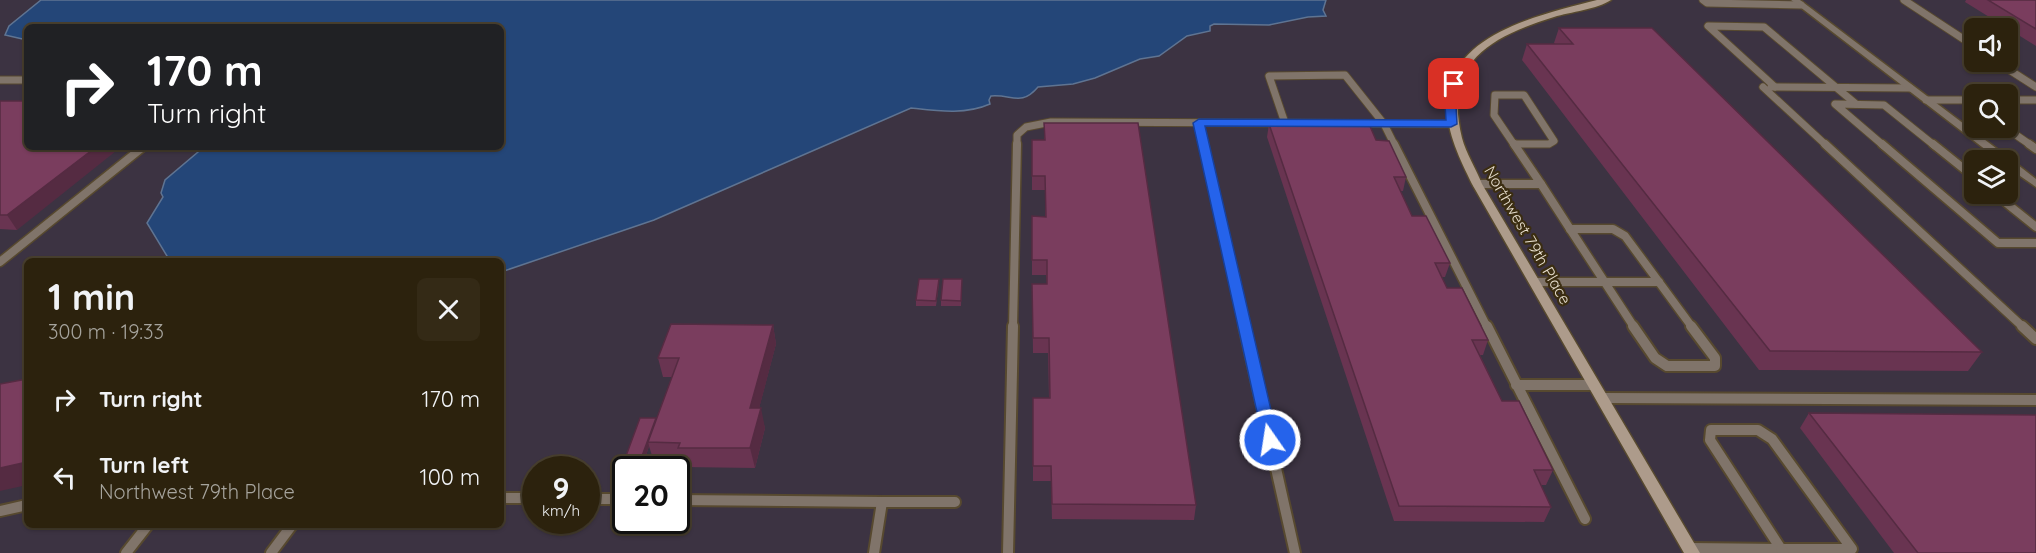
<!DOCTYPE html>
<meta charset="utf-8">
<style>
body{margin:0;font-family:Quicksand,sans-serif;background:#342a16;color:#f1f3f6;height:100vh;display:flex;flex-direction:column;font-size:22px;white-space:nowrap}
*{box-sizing:border-box;margin:0}
p{font-size:20px;color:#a6a49d}
.icon{flex:none;width:33px;height:33px;fill:none;stroke:currentColor;stroke-width:2;stroke-linecap:round;stroke-linejoin:round}
.map{position:relative;flex:1;overflow:hidden}
.details{position:absolute;left:24px;top:258px;width:480px;height:270px;display:flex;flex-direction:column;background:#2c220d;border-radius:9px;box-shadow:0 2px 4px #0004,0 0 0 2px #483f2e}
.details>*{flex:none}
.guide{position:absolute;left:24px;top:24px;width:480px;height:126px;border-radius:9px;box-shadow:0 2px 4px #0004,0 0 0 2px #483f2e;background:#202124;color:#fff;overflow:hidden}
.buttons{position:absolute;left:1964px;top:18px;display:grid;gap:12px}
.buttons a{display:grid;place-items:center;width:54px;height:54px;border-radius:9px;background:#2c220d;box-shadow:0 2px 4px #0004,0 0 0 2px #483f2e;font-size:30px}
.speed{position:absolute;left:522px;top:456px;display:flex;gap:12px;font-size:30px;font-weight:700;text-align:center}
.speed>*{display:grid;place-content:center;width:78px;height:78px;border-radius:50%;background:#2c220d;box-shadow:0 2px 4px #0004,0 0 0 2px #483f2e;line-height:1}
.speed small{font-size:15px;font-weight:400}
.speed .limit{border:3px solid #111;border-radius:9px;background:#fff;color:#111}
.pin{position:absolute;display:grid;place-items:center;width:51px;height:51px;color:#fff;margin:-26px;border-radius:12px;box-shadow:0 3px 9px #0006}
.me{position:absolute;width:66px;margin:-33px;rotate:347deg;stroke-linejoin:round;filter:drop-shadow(0 0 4px #0008)}
.turn{display:flex;align-items:center;gap:21px;height:126px;padding:0 24px;font-size:27px}
.turn .icon{width:78px;height:78px;stroke-width:2.5}
.turn b{display:block;font-size:42px;line-height:51px}
.round{display:grid;place-items:center;flex:none;width:63px;height:63px;border-radius:9px;background:#342a16}
.summary{display:flex;align-items:center;justify-content:space-between;height:102px;padding:0 24px}
h1{font-size:36px;font-weight:800;line-height:45px}
ul{padding:0;list-style:none}
li{display:flex;align-items:center;gap:18px;height:78px;padding:0 24px}
li div{flex:1}
li b{display:block;font-size:22px}
li em{font-style:normal}
.map>svg:first-child{display:block}
</style>
<div class="map">
<svg width="2036" height="553" viewBox="0 0 2036 553">
<rect width="100%" height="100%" fill="#3b2d11"/>
<path fill="#3c3342" fill-rule="evenodd" d="M0,0h2036v553h-2036zM27,27h474v120h-474zM1974,28h33v34h-33zM1974,94h33v34h-33zM1974,160h33v34h-33zM27,261h474v264h-474zM536,470h50v50h-50zM626,470h50v50h-50z"/>
<path fill="#244678" stroke="#5f7492" stroke-width="1.5" d="M41,0h1285l-3,10 3,6 -18,1 -39,8 -55,-1 -4,2v5l-23,5 -28,20 -19,3 -45,19 -22,6 -35,3c-17,20 -26,7 -47,9l-2,4 1,4c-25,11 -52,7 -79,4l-257,112 -153,52v-11h-331l-23,-38 16,-26 -2,-4 4,-13 39,-33h297v-120h-474v13l-22,-5 4,-9z"/>
<g fill="none" stroke-linecap="round" stroke-linejoin="round">
<g stroke="#57492f" stroke-width="9">
<g id="service-far2">
<polyline points="1703,0 1707,3 1801,5"/>
<polyline points="1904,0 1974,46"/>
<polyline points="1997,62 2036,87"/>
<polyline points="0,80 27,80"/>
<polyline points="1763,87 1827,146"/>
<polyline points="1771,87 1910,88"/>
<polyline points="1775,87 1708,26 1764,27 1856,104"/>
<polyline points="1926,100 1974,100"/>
<polyline points="2007,100 2036,100"/>
<polyline points="1199,123 1204,146"/>
<polyline points="1285,123 1269,76 1345,75 1384,124 1395,146"/>
<polyline points="2006,128 2032,146"/>
<polyline points="1514,144 1549,144 1554,141 1524,95 1495,95 1494,115 1515,146"/>
<polyline points="1017,146 1017,135 1026,127 1051,122 1451,124"/>
<polyline points="1884,146 1835,104 1884,105 1935,146"/>
</g>
</g>
<g stroke="#57492f" stroke-width="11">
<g id="service-far1">
<polyline points="1204,144 1245,327"/>
<polyline points="1394,144 1487,327"/>
<polyline points="1825,144 2023,327"/>
<polyline points="1882,144 1998,243 2036,243"/>
<polyline points="1933,144 1974,177"/>
<polyline points="2029,144 2036,149"/>
<polyline points="1477,184 1541,184 1514,144"/>
<polyline points="1541,184 1570,229"/>
<polyline points="1995,194 2036,227"/>
<polyline points="1570,229 1613,229 1625,236 1692,327"/>
<polyline points="1570,229 1634,327"/>
<polyline points="0,262 143,147"/>
<polyline points="1534,282 1659,282"/>
<polyline points="1013,327 1017,144"/>
</g>
</g>
<g stroke="#57492f" stroke-width="14">
<g id="service">
<polyline points="1244,326 1295,553"/>
<polyline points="1487,326 1585,519"/>
<polyline points="1633,326 1655,358 1667,366 1715,366 1715,358 1691,326"/>
<polyline points="2022,326 2036,339"/>
<polyline points="1516,385 1594,385"/>
<polyline points="1602,398 2036,400"/>
<polygon points="1711,430 1758,430 1772,439 1852,549 1781,549 1710,440"/>
<polyline points="501,498 536,498"/>
<polyline points="586,499 626,499"/>
<polyline points="676,500 882,502"/>
<polyline points="0,511 27,505"/>
<polyline points="1690,548 1781,549"/>
<polyline points="1781,549 1784,553"/>
<polyline points="126,553 148,525"/>
<polyline points="271,553 292,525"/>
<polyline points="874,553 882,502 955,502"/>
<polyline points="1008,553 1013,326"/>
</g>
</g>
<g stroke="#57492f" stroke-width="3">
<polygon id="minor" points="1791,0 1800,0 2009,158 2036,179 2036,187 2007,167 2007,160 1999,160"/>
</g>
<g stroke="#57492f" stroke-width="3">
<path id="secondary" d="M1597,0h14c-13,9 -41,12 -57,17 -64,20 -111,45 -92,121 4,15 14,31 20,46l218,369h-16l-212,-369c-12,-25 -25,-50 -25,-79 -1,-5 2,-12 3,-18 13,-57 98,-74 147,-87z"/>
</g>
<use href="#service-far2" stroke="#80746a" stroke-width="7"/>
<use href="#service-far1" stroke="#80746a" stroke-width="8"/>
<use href="#service" stroke="#80746a" stroke-width="10"/>
<use href="#minor" fill="#80746a" fill-rule="evenodd"/>
<use href="#secondary" fill="#ad9b8b" fill-rule="evenodd"/>
</g>
<g fill="#693451">
<polygon points="1966,0 2036,0 2036,46 1965,2"/>
<polygon points="1559,28 1982,352 1968,371 1759,370 1522,60 1527,44 1555,44 1554,43"/>
<polygon points="0,101 17,230 0,229"/>
<polygon points="1044,123 1196,505 1194,520 1052,519 1051,481 1033,481 1033,398 1049,398 1048,353 1033,353 1032,284 1047,284 1046,275 1032,275 1032,216 1045,217 1045,190 1032,190 1032,140 1044,140"/>
<polygon points="1269,124 1376,140 1406,177 1403,191 1400,191 1412,216 1450,263 1445,277 1442,277 1447,288 1488,340 1483,355 1480,355 1502,401 1553,470 1546,485 1541,485 1551,507 1544,522 1394,521 1267,137"/>
<polygon points="962,279 961,306 941,306 941,300"/>
<polygon points="939,284 936,306 916,306 916,300"/>
<polygon points="773,325 776,344 759,408 765,428 755,468 683,467 682,462 654,462 649,446 644,462 628,462 626,456 656,420 672,377 663,377 658,358"/>
<polygon points="1809,413 2036,553 1894,553 1800,428"/>
</g>
<g fill="#552b42">
<polygon points="96,147 121,147 17,230 7,215"/>
<polygon points="773,325 776,344 754,428 750,408"/>
<polygon points="761,408 765,428 755,468 750,448"/>
<polygon points="648,441 649,446 644,462 642,456"/>
<polygon points="27,462 27,485 0,491 0,468"/>
</g>
<g fill="#7a3d5e" stroke="#552b42" stroke-width="1.5">
<polygon points="1988,0 2036,0 2036,29"/>
<polygon points="1559,28 1652,28 1982,352 1770,351 1527,44 1573,44"/>
<polygon points="0,101 27,101 27,147 96,147 7,215 0,215"/>
<polygon points="1044,123 1138,123 1196,505 1052,504 1051,466 1033,466 1033,398 1050,398 1049,338 1033,338 1032,284 1047,284 1047,260 1032,260 1032,216 1046,217 1045,176 1032,176 1032,140 1045,140"/>
<polygon points="1269,124 1369,124 1376,140 1389,141 1406,177 1394,177 1412,216 1426,216 1450,263 1435,263 1447,288 1462,288 1488,340 1472,340 1502,401 1519,401 1553,470 1534,470 1551,507 1399,506"/>
<polygon points="919,279 939,279 936,301 916,300"/>
<polygon points="943,279 962,279 961,301 941,300"/>
<polygon points="671,324 773,325 750,408 761,408 750,448 678,448 680,443 648,442 679,358 658,358"/>
<polygon points="27,379 27,462 0,468 0,384"/>
<polygon points="1809,413 2036,415 2036,553 1918,553"/>
<polygon points="640,418 656,418 642,456 626,456"/>
</g>
<polygon fill="#2563eb" stroke="#184099" stroke-width="1.5" points="1454,81 1460,84 1456,105 1457,124 1451,127 1205,126 1278,440 1276,444 1264,444 1193,123 1199,119 1446,120 1445,105 1449,84"/>
<g text-anchor="middle" dominant-baseline="central" stroke-width="4.5" stroke-linejoin="round" paint-order="stroke">
<g font-size="16" fill="#e8dfcf" stroke="#3b2d11">
<text transform="translate(1528 235) rotate(60)">Northwest 79th Place</text>
</g>
</g>
</svg>
<div class="buttons">
<a><svg class="icon" aria-label="sound" viewBox="0 0 24 24"><path d="M4 9h4l5-4v14l-5-4H4zM17 9q2 3 0 6"/></svg></a>
<a><svg class="icon" aria-label="search" viewBox="0 0 24 24"><circle cx="10" cy="10" r="6"/><path d="M15 15l6 6"/></svg></a>
<a><svg class="icon" aria-label="layers" viewBox="0 0 24 24"><path d="M12 4l9 5-9 5-9-5zM3 14l9 5 9-5"/></svg></a>
</div>
<div class="speed"><div>9<small>km/h</small></div><div class="limit">20</div></div>
<div class="pin" style="left:1454px;top:84px;background:#d93025"><svg class="icon" aria-label="arrive" viewBox="0 0 24 24"><path d="M6 21V4h12l-3 4 3 4H6"/></svg></div>
<svg class="me" style="left:1270px;top:440px" viewBox="-20 -20 40 40"><circle r="17" fill="#2563eb" stroke="#fff" stroke-width="3"/><path d="M0-11L8 9 0 5-8 9z" fill="#fff"/></svg>
<div class="guide">
<div class="turn"><svg class="icon" aria-label="right" viewBox="0 0 24 24"><path d="M7 20v-9h11M14 6l5 5-5 5"/></svg><div><b>170 m</b>Turn right</div></div>
</div>
<section class="details">
<div class="summary"><div><h1>1 min</h1><p>300 m · 19:33</p></div><a class="round"><svg class="icon" aria-label="close" viewBox="0 0 24 24"><path d="M6 6l12 12M18 6L6 18"/></svg></a></div>
<ul>
<li><svg class="icon" aria-label="right" viewBox="0 0 24 24"><path d="M7 20v-9h11M14 6l5 5-5 5"/></svg><div><b>Turn right</b></div><em>170 m</em></li>
<li><svg class="icon" aria-label="left" viewBox="0 0 24 24"><path d="M17 20v-9H6M10 6l-5 5 5 5"/></svg><div><b>Turn left</b><p>Northwest 79th Place</p></div><em>100 m</em></li>
</ul>
</section>
</div>
